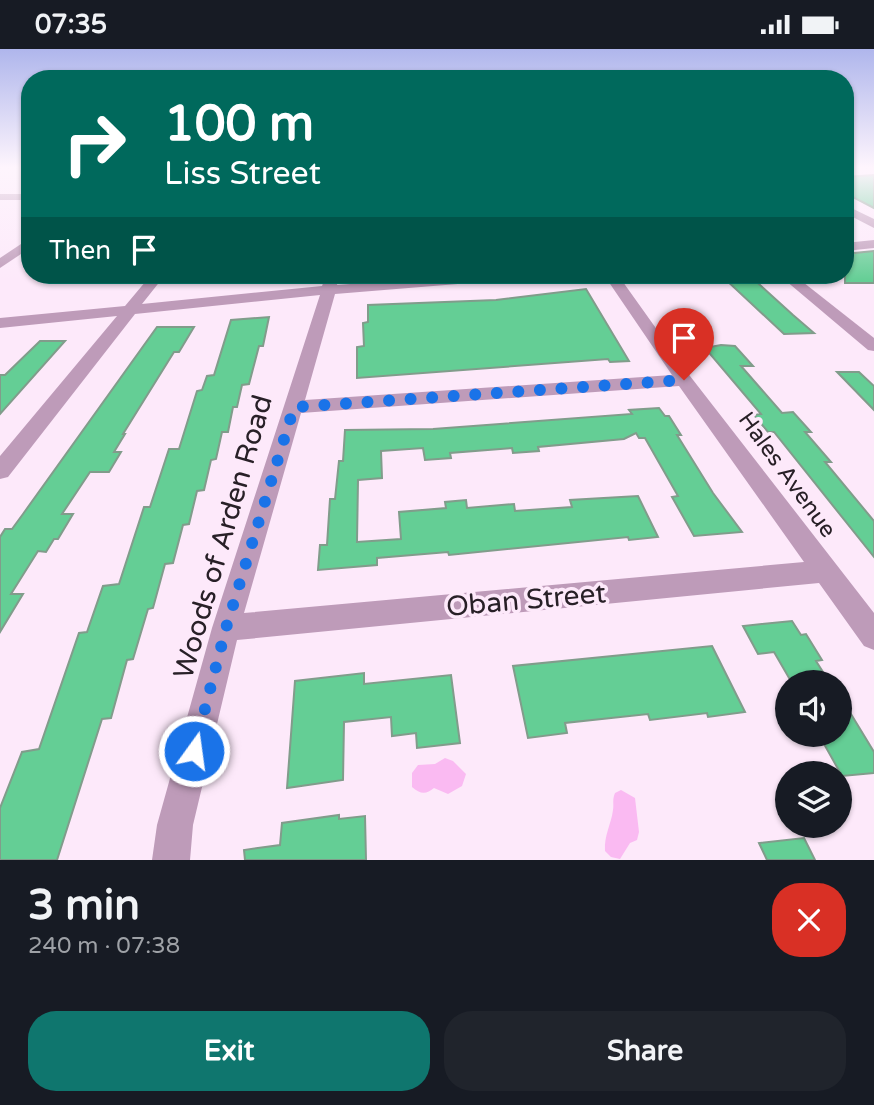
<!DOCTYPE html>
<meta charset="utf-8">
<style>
body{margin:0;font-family:"Varela Round",sans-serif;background:#20242c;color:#f1f3f6;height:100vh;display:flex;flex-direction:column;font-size:26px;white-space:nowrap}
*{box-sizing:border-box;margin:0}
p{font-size:23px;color:#9ea1a6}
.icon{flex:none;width:38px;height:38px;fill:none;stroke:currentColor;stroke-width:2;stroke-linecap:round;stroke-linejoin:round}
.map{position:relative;height:811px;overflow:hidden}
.details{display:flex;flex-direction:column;background:#171b24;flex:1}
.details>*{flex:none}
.banner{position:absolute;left:21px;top:21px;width:833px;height:214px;border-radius:28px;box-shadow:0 2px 5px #0004;background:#00695c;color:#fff;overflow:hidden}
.fabs{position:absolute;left:775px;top:621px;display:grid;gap:14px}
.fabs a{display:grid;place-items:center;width:77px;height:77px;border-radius:50%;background:#171b24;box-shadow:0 2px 5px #0004;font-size:35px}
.pin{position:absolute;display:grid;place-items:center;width:60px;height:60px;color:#fff;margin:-72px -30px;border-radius:50% 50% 50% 0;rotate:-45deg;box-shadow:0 0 7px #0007}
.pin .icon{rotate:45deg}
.me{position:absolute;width:77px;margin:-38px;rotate:14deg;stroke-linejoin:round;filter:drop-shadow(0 0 5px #0008)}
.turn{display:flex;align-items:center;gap:24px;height:147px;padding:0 28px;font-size:32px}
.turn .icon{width:91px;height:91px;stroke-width:2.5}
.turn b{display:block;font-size:49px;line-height:60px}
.then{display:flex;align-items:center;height:66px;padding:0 28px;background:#0003;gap:14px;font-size:26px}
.round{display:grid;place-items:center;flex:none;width:74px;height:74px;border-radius:28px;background:#20242c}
.overview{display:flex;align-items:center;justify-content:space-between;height:119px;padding:0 28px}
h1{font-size:42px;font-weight:700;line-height:52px}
.button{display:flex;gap:14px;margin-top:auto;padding:14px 28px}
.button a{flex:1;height:80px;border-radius:28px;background:#0f766e;color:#fff;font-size:28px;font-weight:700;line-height:80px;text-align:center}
.button a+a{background:#20242c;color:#f1f3f6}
.status{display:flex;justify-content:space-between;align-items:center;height:49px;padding:0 35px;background:#171b24;direction:ltr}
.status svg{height:19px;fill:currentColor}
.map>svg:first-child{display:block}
</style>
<div class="status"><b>07:35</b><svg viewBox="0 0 49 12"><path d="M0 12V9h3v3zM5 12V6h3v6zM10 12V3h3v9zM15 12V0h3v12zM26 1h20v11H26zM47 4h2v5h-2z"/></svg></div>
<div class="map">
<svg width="874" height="811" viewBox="0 0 874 811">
<rect width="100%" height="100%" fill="#fde9fa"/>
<g fill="#fabaf2">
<path d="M445,709l8,3 13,13 -4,12 -14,8 -14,-6c-8,7 -14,6 -22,-1v-14l6,-8 17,-1z"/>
<path d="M621,741l14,8 4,34 -2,8 -7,3 -10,16 -9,-2 -6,-6c-1,-16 6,-26 8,-41 1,-6 -1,-10 2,-17z"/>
</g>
<g fill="#64ce95" stroke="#819c8b" stroke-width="2">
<polygon points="874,126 874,159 845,144 845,128"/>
<polygon points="874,202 874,234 845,234 845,205"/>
<polygon points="749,226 793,266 814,284 784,285 724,229"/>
<polygon points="586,240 629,312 610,313 608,310 357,329 357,298 364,297 363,274 368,273 368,256 496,251"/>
<polygon points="269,268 263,297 259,297 249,335 242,336 237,358 233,358 228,383 222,383 216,410 211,411 204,441 197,442 189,475 183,476 173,514 165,515 153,559 148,560 133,610 127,611 111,669 102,670 57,811 0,811 0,759 22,703 39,700 79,584 87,583 103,537 119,535 144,458 150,458 169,400 179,400 197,342 202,341 207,327 214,326 231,271"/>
<polygon points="157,278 194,278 179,303 174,303 123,385 125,385 114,403 121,403 109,423 90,423 62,465 73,465 58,490 54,490 46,503 38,502 11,545 23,545 0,583 0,488 5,480 12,480 23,465"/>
<polygon points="40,292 65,292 0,365 0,326 5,326"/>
<polygon points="721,296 735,297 753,317 741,317 782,364 793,363 811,383 805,383 831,413 825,413 874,472 874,508 774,383 768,383 754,366 761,365 705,299"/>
<polygon points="837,323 859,323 874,337 874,361"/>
<polygon points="659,359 665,367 669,367 681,386 677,386 713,444 742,483 694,487 672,448 678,447 645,389 639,389 636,384 624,390 538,398 539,402 513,404 512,399 450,404 451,409 425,411 423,399 381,402 382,429 358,431 357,493 401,490 399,463 446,459 445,453 466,451 467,459 514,455 515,462 572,458 570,451 638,447 658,488 629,491 628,488 449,506 448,503 377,509 377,516 318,521 320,496 327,496 330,450 335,450 339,412 343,412 345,381 433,380 632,365 629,361"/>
<polygon points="792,572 801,586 806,585 822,611 816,612 830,634 792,634 774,603 758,605 743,577"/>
<polygon points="712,597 745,663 708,668 707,664 650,671 648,665 565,674 567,684 528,689 513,617"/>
<polygon points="364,624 364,635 451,626 460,694 417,699 416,684 392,687 391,668 344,673 343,731 287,739 295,632"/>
<polygon points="840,647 874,703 874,724 842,727 819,686 840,686"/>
<polygon points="339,766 339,770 365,767 366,811 245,811 244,801 280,796 282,774"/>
<polygon points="804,789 815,811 767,811 759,794"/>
</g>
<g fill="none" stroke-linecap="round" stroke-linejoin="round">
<g fill="#be9bb9" fill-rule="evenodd">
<rect x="0" y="145" width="30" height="6"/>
<polygon points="845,156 874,170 874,179 845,164"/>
<polygon points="30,189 30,199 0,219 0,209"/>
<polygon points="874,191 874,199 845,202 845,194"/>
<path d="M151,226h14l-23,29 180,-18 4,-11h14l-3,10 131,-10h57l-7,4 -183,15 -30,106 367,-25 -68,-100h14l72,101 184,237v37l-10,-4 -45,-63 -582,57 -44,185 -3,35h-38l5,-35 55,-197 108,-333 -185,19 -127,163 -8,2v-23l117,-140 -117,12v-10l125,-12zM679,337l125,176 -560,51 57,-200z"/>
<polygon points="779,226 794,226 874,289 874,302 868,301"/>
</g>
</g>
<linearGradient id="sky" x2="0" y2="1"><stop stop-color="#afb6ec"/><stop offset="0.51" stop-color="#fef5fd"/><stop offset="1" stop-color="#fef5fd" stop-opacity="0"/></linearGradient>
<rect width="874" height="232" fill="url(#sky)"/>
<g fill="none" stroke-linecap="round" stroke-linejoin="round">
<polyline stroke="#1a73e8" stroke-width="12" stroke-dasharray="0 21.6" points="194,702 226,579 294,358 684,331"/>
</g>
<g text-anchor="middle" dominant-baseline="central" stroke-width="7" stroke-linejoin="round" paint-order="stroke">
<g font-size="23" fill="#282027" stroke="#fde9fa">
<text transform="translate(787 426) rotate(54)">Hales Avenue</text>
</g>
<g font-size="28" fill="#282027" stroke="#fde9fa">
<text transform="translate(223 488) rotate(-74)">Woods of Arden Road</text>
<text transform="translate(526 551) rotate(-5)">Oban Street</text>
</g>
</g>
</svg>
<div class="fabs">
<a><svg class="icon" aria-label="sound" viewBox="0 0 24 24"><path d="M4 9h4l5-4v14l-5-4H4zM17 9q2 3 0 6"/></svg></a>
<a><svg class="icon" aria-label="layers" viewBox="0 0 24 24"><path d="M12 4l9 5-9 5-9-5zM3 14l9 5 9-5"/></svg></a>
</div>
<div class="pin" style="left:684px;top:331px;background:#d93025"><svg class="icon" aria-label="arrive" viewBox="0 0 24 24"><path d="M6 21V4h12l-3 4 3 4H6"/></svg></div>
<svg class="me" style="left:194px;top:702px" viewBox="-20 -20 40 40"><circle r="17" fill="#1a73e8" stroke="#fff" stroke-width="3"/><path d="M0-11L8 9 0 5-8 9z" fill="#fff"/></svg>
<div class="banner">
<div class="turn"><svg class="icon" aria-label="right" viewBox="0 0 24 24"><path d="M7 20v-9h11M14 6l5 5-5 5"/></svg><div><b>100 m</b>Liss Street</div></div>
<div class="then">Then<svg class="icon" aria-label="arrive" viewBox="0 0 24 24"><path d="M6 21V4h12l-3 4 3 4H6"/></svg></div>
</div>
</div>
<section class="details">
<div class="overview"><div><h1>3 min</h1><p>240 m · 07:38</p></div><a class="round" style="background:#d93025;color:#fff"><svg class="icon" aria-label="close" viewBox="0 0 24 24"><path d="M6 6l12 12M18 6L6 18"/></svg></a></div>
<div class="button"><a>Exit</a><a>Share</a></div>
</section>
